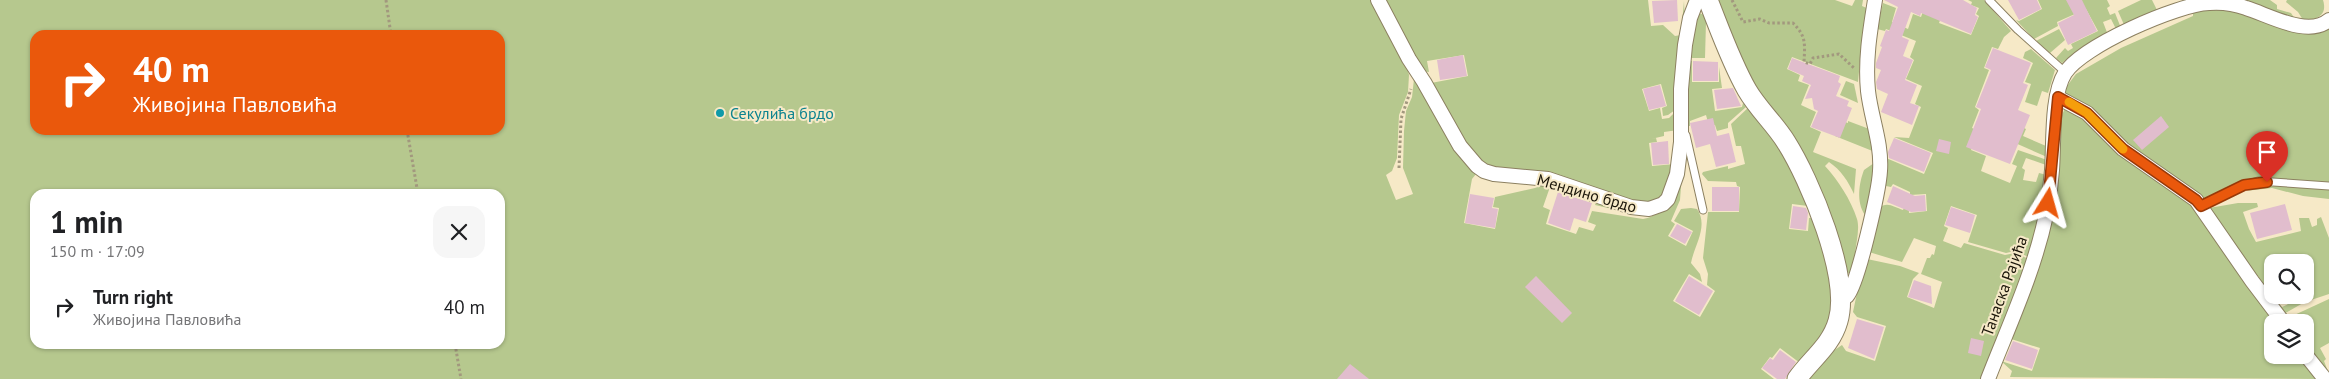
<!DOCTYPE html>
<meta charset="utf-8">
<style>
body{margin:0;font-family:"PT Sans",sans-serif;background:#f6f6f6;color:#202124;height:100vh;display:flex;flex-direction:column;font-size:19px;white-space:nowrap}
*{box-sizing:border-box;margin:0}
p{font-size:16px;color:#757577}
.icon{flex:none;width:28px;height:28px;fill:none;stroke:currentColor;stroke-width:2;stroke-linecap:round;stroke-linejoin:round}
.map{position:relative;flex:1;overflow:hidden}
.sheet{position:absolute;left:30px;top:189px;width:475px;height:160px;display:flex;flex-direction:column;background:#fff;border-radius:15px;box-shadow:0 1px 4px #0004}
.sheet>*{flex:none}
.guide{position:absolute;left:30px;top:30px;width:475px;height:105px;border-radius:15px;box-shadow:0 1px 4px #0004;background:#ea580c;color:#fff;overflow:hidden}
.fabs{position:absolute;left:2264px;top:254px;display:grid;gap:10px}
.fabs a{display:grid;place-items:center;width:50px;height:50px;border-radius:10px;background:#fff;box-shadow:0 1px 4px #0004;font-size:25px}
.pin{position:absolute;display:grid;place-items:center;width:42px;height:42px;color:#fff;margin:-51px -21px;border-radius:50% 50% 50% 0;rotate:-45deg;box-shadow:0 0 5px #0007}
.pin .icon{rotate:45deg}
.me{position:absolute;width:55px;margin:-28px;rotate:8deg;stroke-linejoin:round;filter:drop-shadow(0 0 4px #0008)}
.turn{display:flex;align-items:center;gap:18px;height:105px;padding:0 20px;font-size:22px}
.turn .icon{width:65px;height:65px;stroke-width:2.5}
.turn b{display:block;font-size:35px;line-height:42px}
.round{display:grid;place-items:center;flex:none;width:52px;height:52px;border-radius:15px;background:#f6f6f6}
.overview{display:flex;align-items:center;justify-content:space-between;height:85px;padding:0 20px}
h1{font-size:30px;font-weight:800;line-height:38px}
ul{padding:0;list-style:none}
li{display:flex;align-items:center;gap:15px;height:65px;padding:0 20px}
li div{flex:1}
li b{display:block;font-size:19px}
li em{font-style:normal}
.map>svg:first-child{display:block}
</style>
<div class="map">
<svg width="2329" height="379" viewBox="0 0 2329 379">
<rect width="100%" height="100%" fill="#f6e9c7"/>
<g fill="#b6c88e" fill-rule="evenodd">
<path d="M0,0h1375l31,64 3,11 -1,17 -9,23 -2,43 -5,13 -6,4 10,25 17,-6 -10,-26 1,-37 2,-20 6,-14 2,-18 68,98 -6,-3 -4,5 -8,44 31,6 4,-21 -6,-1 2,-10 40,-9 11,-4 88,30 -39,-9 1,-3 -46,-15 -7,20 7,3 -4,14 30,10 3,-7 14,4 3,-6 -8,-3 4,-11 51,8c26,-5 29,-25 39,-46l-2,27 -9,21 4,3 -7,12 18,10 7,-15 -19,-10 7,-12 10,-1 6,1c12,17 -3,37 -6,54l9,11 2,8 -13,-8 -16,27 27,16 15,-26 -8,-6 1,-11 -5,-16 5,-46h31l1,-25 -3,-1 -1,-4 -28,-1 -6,-7 1,-2 25,-6v3l17,-5 -4,-18h-5l-5,-22 19,-18 39,57 19,43 -16,-2 -3,25 19,2 1,-13h4c12,34 28,72 15,109 -4,10 -21,26 -28,36l-20,-15 -8,10 -2,-1 -9,12 13,10h-1774zM35,35h465v95h-465zM35,194h465v150h-465z"/>
<polygon points="1382,0 1648,0 1651,26 1663,25 1675,36 1681,35 1684,1 1685,26 1675,110 1668,115 1663,116 1662,108 1667,106 1661,84 1642,89 1649,111 1660,108 1662,119 1669,118 1676,111 1678,130 1664,132 1664,136 1651,139 1656,138 1657,142 1649,143 1652,166 1675,164 1667,196 1651,205 1499,172 1476,160 1431,83 1468,76 1464,55 1427,61 1429,72 1422,71"/>
<path d="M1716,0h119l17,6 3,-6h8l-1,6 7,3 -8,42 -3,31 -66,-25 -5,12 13,6 -2,6 11,4 -8,20 15,7 -6,15 11,5 -8,20 43,17 -2,25c-6,-13 -13,-24 -25,-32l-4,4c13,14 26,34 32,53 3,10 -1,24 -2,35 -1,8 -1,16 -9,21l-92,-187z"/>
<path d="M1927,0l15,15 -3,8 32,12 8,-19 -3,-2 3,-6 -8,-3 1,-3 -4,-2h16l27,31 -7,6 -6,12 -6,-2 -8,21 5,2 -14,37 4,3 -7,18 7,3 -8,19 15,6 -5,15 29,12 7,-17 -5,-2 6,-14 29,10 -1,5 -20,-7 -4,10 3,2 -2,10 13,2 3,-9 8,2 -16,83 -16,-7 -9,2 -38,-11 9,-27 -26,-9 -7,20 4,2 -5,13 18,7 3,-5 41,12 10,-2 16,7 -46,119h-179l24,-26 12,-8 4,6 29,10 11,-35 -29,-9 -4,-5 5,-24 9,-29 33,7 19,7 -6,6 -6,18 27,11 8,-26 -21,-8 6,-16h3l2,-4 2,1 2,-9 -22,-8 -12,24 -33,-10 10,-44c8,-7 15,-1 24,2l5,-11 1,14 18,-2 -1,-17 -16,1v-3l-17,-8 -2,3 -5,-1 -2,-4 2,-24 38,16 9,-21 -39,-16 15,1 12,-31 -6,-3 7,-18 -16,-7 8,-19 -4,-3 6,-16 -30,-12 -1,2 -8,-2 6,-26 13,5 -4,14 16,7 5,-15 8,3z"/>
<polygon points="2038,0 2107,0 2110,6 2107,8 2110,15 2115,13 2121,28 2117,31 2111,19 2103,22 2108,35 2078,50 2062,63 2056,58 2065,48 2068,51 2073,48 2071,44 2098,31 2086,9 2057,22 2058,26 2034,39 2016,20 2019,21 2042,9"/>
<polygon points="2141,0 2152,0 2157,10 2125,27 2118,11"/>
<polygon points="2234,0 2270,0 2277,5 2277,9 2291,13 2295,19"/>
<path d="M2287,0h36c5,16 -7,20 -20,20l-5,-8 -12,-10z"/>
<polygon points="2218,8 2329,26 2329,182 2249,179 2202,202 2064,97 2064,90 2076,74 2121,48 2193,16 2193,11"/>
<polygon points="1699,13 1704,15 1706,22 1705,58 1690,58 1692,27"/>
<polygon points="2059,29 2065,40 2050,53 2036,41"/>
<polygon points="2031,49 2055,70 2048,93 2042,91 2037,106 2025,102 2031,84 2025,82 2033,63 2023,58 2025,52"/>
<polygon points="1687,61 1692,61 1692,82 1719,82 1719,67 1722,88 1712,89 1715,111 1742,107 1743,103 1746,107 1728,123 1728,128 1717,131 1715,125 1709,126 1706,115 1690,121 1690,126 1688,126 1685,113"/>
<polygon points="1846,81 1854,84 1858,103 1840,95"/>
<polygon points="2066,106 2078,113 2192,203 2199,214 2199,217 2213,230 2279,322 2272,322 2272,355 2301,355 2320,379 2010,377 2012,371 2001,361 2032,371 2040,348 2008,338 2026,292 2062,115"/>
<path d="M1842,121l6,2v-2l24,9 5,29 -12,56c-9,-13 -6,-32 -1,-45l10,-7 1,-11 -40,-16z"/>
<polygon points="2020,126 2026,129 2023,136 2046,146 2047,157 2013,142"/>
<polygon points="2271,185 2329,189 2329,199 2303,196 2272,188 2245,191"/>
<polygon points="2238,203 2257,203 2258,207 2243,212 2249,229 2256,242 2301,231 2299,218 2309,218 2312,227 2317,225 2317,219 2321,217 2329,238 2329,294 2308,301 2305,294 2305,262 2272,262 2272,275 2267,278 2272,287 2268,289 2276,306 2280,305 2282,307 2301,298 2303,303 2282,315 2209,208"/>
<polygon points="2329,299 2329,343 2320,348 2326,359 2324,361 2329,374 2305,349 2305,322 2289,322 2290,317"/>
</g>
<g fill="#e1bdcd">
<polygon points="1677,0 1678,21 1654,23 1652,1"/>
<polygon points="1884,0 1963,0 1977,8 1975,15 1978,17 1971,34 1921,13 1920,16 1911,12 1902,37 1909,40 1903,56 1913,60 1905,80 1917,85 1910,103 1919,106 1912,125 1881,112 1888,94 1877,89 1876,82 1881,70 1876,68 1876,63 1882,47 1880,46 1886,30 1889,31 1898,7"/>
<polygon points="2008,0 2037,0 2041,9 2019,20"/>
<polygon points="2066,0 2082,0 2097,31 2068,45 2058,23 2074,15"/>
<polygon points="1993,48 2031,63 2023,83 2028,85 2018,110 2030,115 2010,164 1966,147 1981,109 1976,107 1991,70 1985,67"/>
<polygon points="1463,55 1467,76 1440,80 1437,60"/>
<polygon points="1792,58 1840,76 1838,82 1841,84 1836,96 1849,101 1847,106 1852,108 1840,138 1811,127 1818,111 1814,109 1812,98 1805,99 1811,85 1802,81 1804,76 1788,69"/>
<polygon points="1693,61 1718,62 1718,81 1693,81"/>
<polygon points="1660,85 1666,106 1649,110 1643,89"/>
<polygon points="1733,88 1741,106 1717,109 1714,90"/>
<polygon points="2161,116 2169,127 2142,150 2133,140"/>
<polygon points="1713,118 1717,136 1729,133 1736,162 1716,167 1710,144 1696,148 1690,123"/>
<polygon points="1894,138 1931,153 1924,172 1889,158 1888,152"/>
<polygon points="1939,139 1951,142 1949,154 1936,151"/>
<polygon points="1668,141 1669,164 1653,165 1651,143"/>
<polygon points="1893,186 1915,196 1925,195 1926,211 1911,212 1887,202"/>
<rect x="1712" y="187" width="27" height="24"/>
<polygon points="1558,192 1592,203 1586,222 1574,218 1570,231 1548,223"/>
<polygon points="1470,194 1494,198 1492,208 1498,209 1495,228 1465,223"/>
<polygon points="2285,204 2292,230 2257,239 2250,213"/>
<polygon points="1793,206 1806,208 1808,213 1806,230 1790,228"/>
<polygon points="1951,207 1975,215 1970,233 1945,225"/>
<polygon points="1677,224 1692,232 1685,244 1670,236"/>
<polygon points="1536,276 1572,313 1562,323 1525,287"/>
<polygon points="1689,276 1713,291 1699,315 1675,301"/>
<polygon points="1914,280 1931,286 1932,304 1908,297"/>
<polygon points="1857,319 1884,327 1874,359 1848,348"/>
<polygon points="1971,338 1984,341 1981,356 1968,353"/>
<polygon points="2013,341 2038,350 2032,369 2005,360"/>
<polygon points="1780,350 1796,362 1785,379 1777,379 1762,368 1770,358 1773,360"/>
<polygon points="1350,364 1369,379 1337,379"/>
</g>
<g fill="none" stroke-linecap="round" stroke-linejoin="round">
<g stroke="#8c8061" stroke-width="9">
<g id="lane">
<polyline points="1989,0 2018,30 2065,72"/>
<polyline points="1686,135 1703,210"/>
<polyline points="2201,206 2244,185 2258,181 2329,186"/>
</g>
</g>
<g stroke="#8c8061" stroke-width="16">
<g id="street">
<polyline points="1378,0 1409,59 1424,82 1460,146 1477,166 1484,171 1494,174 1548,179 1631,207 1649,209 1663,204 1668,199 1677,174 1681,142 1681,89 1685,45 1690,18 1697,0"/>
<polyline points="2057,97 2087,113 2123,149 2196,200 2252,281 2283,322"/>
<path d="M1840,299c3,-1 5,-1 7,-3 11,-12 32,-106 33,-125 2,-28 -9,-53 -12,-80 -3,-31 2,-60 7,-91"/>
<polyline points="2305,354 2325,379"/>
<path d="M1988,379c21,-54 46,-107 58,-164 3,-15 5,-30 6,-45 2,-27 -1,-75 13,-97 17,-27 113,-69 144,-70 12,-1 26,1 37,5 23,7 62,30 83,12"/>
</g>
</g>
<g stroke="#8c8061" stroke-width="21">
<path id="secondary" d="M1708,0c12,30 23,62 39,90 11,19 28,34 39,52 24,38 65,135 52,179 -7,25 -27,38 -41,58"/>
</g>
<g stroke="#a2987e" stroke-width="3" stroke-dasharray="2.5 2.5" stroke-linecap="butt">
<polyline points="386,0 391,35"/>
<path d="M1732,0l11,22 17,-3 9,4h24c13,13 12,20 11,39l6,2 3,-6 26,-4 15,14"/>
<polyline points="407,130 418,194"/>
<polyline points="1399,168 1401,119 1411,89"/>
<polyline points="455,344 461,379"/>
</g>
<use href="#lane" stroke="#fff" stroke-width="7"/>
<use href="#street" stroke="#fff" stroke-width="14"/>
<use href="#secondary" stroke="#fff" stroke-width="19"/>
</g>
<g fill="none" stroke-linecap="round" stroke-linejoin="round">
<g stroke="#983908" stroke-width="12">
<polyline id="route" points="2048,203 2058,97 2087,113 2123,149 2196,200 2201,206 2244,185 2267,182"/>
</g>
<use href="#route" stroke="#ea580c" stroke-width="9"/>
<polyline stroke="#f59e0b" stroke-width="9" points="2069,102 2087,113 2123,149"/>
</g>
<circle fill="#0f9aa8" stroke="#f6e9c7" stroke-width="2" cx="720" cy="113" r="5"/>
<g text-anchor="middle" dominant-baseline="central" stroke-width="4" stroke-linejoin="round" paint-order="stroke">
<g font-size="16" fill="#0d838f" stroke="#f6e9c7" text-anchor="start">
<text x="730" y="113">Секулића брдо</text>
</g>
<g font-size="16" fill="#1a1509" stroke="#f6e9c7">
<text transform="translate(1587 193) rotate(16)">Мендино брдо</text>
<text transform="translate(2004 286) rotate(-70)">Танаска Рајића</text>
</g>
</g>
</svg>
<div class="fabs">
<a><svg class="icon" aria-label="search" viewBox="0 0 24 24"><circle cx="10" cy="10" r="6"/><path d="M15 15l6 6"/></svg></a>
<a><svg class="icon" aria-label="layers" viewBox="0 0 24 24"><path d="M12 4l9 5-9 5-9-5zM3 14l9 5 9-5"/></svg></a>
</div>
<div class="pin" style="left:2267px;top:182px;background:#d93025"><svg class="icon" aria-label="arrive" viewBox="0 0 24 24"><path d="M6 21V4h12l-3 4 3 4H6"/></svg></div>
<svg class="me" style="left:2048px;top:203px" viewBox="-20 -20 40 40"><path d="M0-17L14 15 0 8-14 15z" fill="#ea580c" stroke="#fff" stroke-width="4"/></svg>
<div class="guide">
<div class="turn"><svg class="icon" aria-label="right" viewBox="0 0 24 24"><path d="M7 20v-9h11M14 6l5 5-5 5"/></svg><div><b>40 m</b>Живојина Павловића</div></div>
</div>
<section class="sheet">
<div class="overview"><div><h1>1 min</h1><p>150 m · 17:09</p></div><a class="round"><svg class="icon" aria-label="close" viewBox="0 0 24 24"><path d="M6 6l12 12M18 6L6 18"/></svg></a></div>
<ul>
<li><svg class="icon" aria-label="right" viewBox="0 0 24 24"><path d="M7 20v-9h11M14 6l5 5-5 5"/></svg><div><b>Turn right</b><p>Живојина Павловића</p></div><em>40 m</em></li>
</ul>
</section>
</div>
